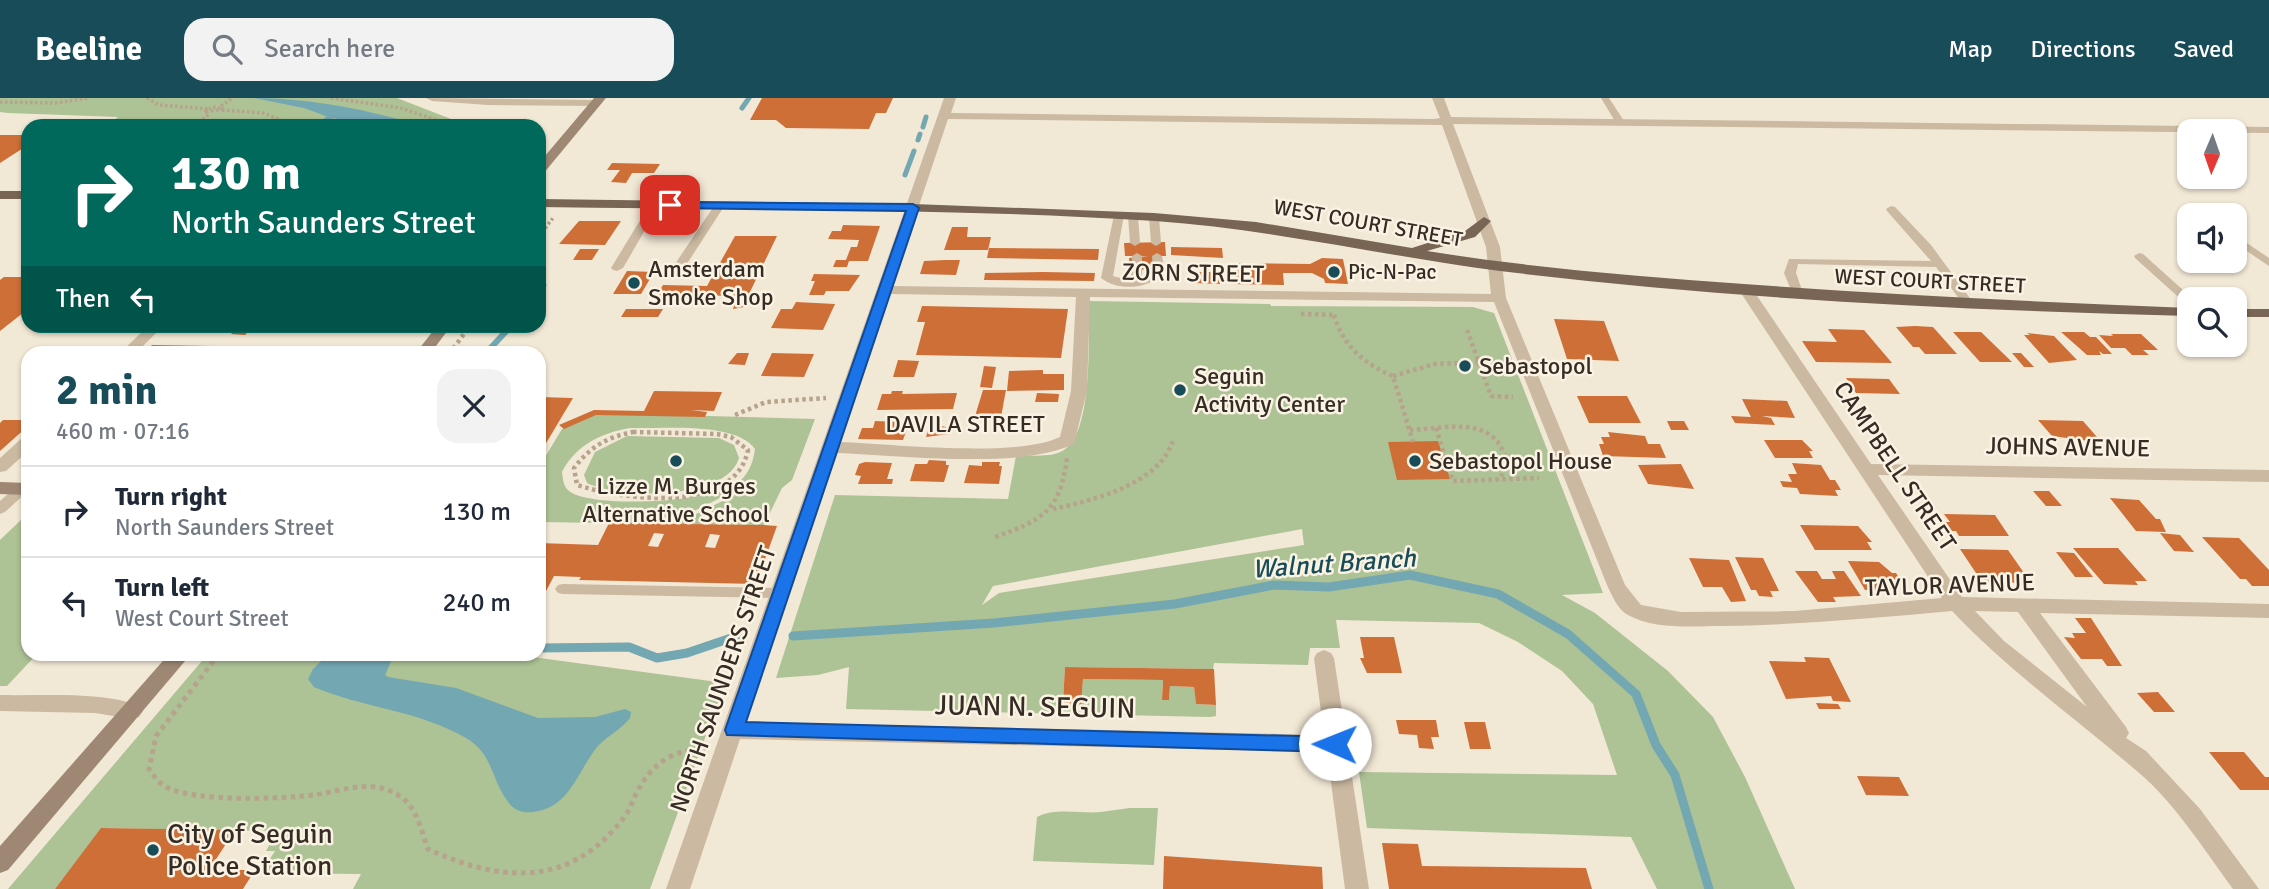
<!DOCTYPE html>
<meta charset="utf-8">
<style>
body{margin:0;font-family:Signika,sans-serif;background:#f2f2f3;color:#1f2937;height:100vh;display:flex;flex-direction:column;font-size:26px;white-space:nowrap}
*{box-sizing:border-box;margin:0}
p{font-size:23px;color:#747a83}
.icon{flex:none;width:38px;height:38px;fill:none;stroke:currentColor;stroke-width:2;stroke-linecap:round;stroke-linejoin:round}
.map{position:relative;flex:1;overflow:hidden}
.panel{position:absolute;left:21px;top:248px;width:525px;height:315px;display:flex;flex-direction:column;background:#fff;border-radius:21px;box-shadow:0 2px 5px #0004}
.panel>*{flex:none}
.top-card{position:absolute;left:21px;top:21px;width:525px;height:214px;border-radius:21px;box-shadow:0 2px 5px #0004;background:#00695c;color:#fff;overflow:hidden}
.needle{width:46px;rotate:182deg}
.buttons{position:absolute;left:2177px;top:21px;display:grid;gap:14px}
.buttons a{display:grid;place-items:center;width:70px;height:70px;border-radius:14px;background:#fff;box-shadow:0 2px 5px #0004;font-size:35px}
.pin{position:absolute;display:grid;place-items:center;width:60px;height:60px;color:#fff;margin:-30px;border-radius:14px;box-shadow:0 4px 10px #0006}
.me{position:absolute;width:77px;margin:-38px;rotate:271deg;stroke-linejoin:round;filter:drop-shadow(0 0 5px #0008)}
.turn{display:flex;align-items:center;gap:24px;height:147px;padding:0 35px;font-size:32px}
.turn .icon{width:91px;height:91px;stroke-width:2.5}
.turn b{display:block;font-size:49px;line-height:60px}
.then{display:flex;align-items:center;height:66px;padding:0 35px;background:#0003;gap:14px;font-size:26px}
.round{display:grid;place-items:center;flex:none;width:74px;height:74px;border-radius:21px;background:#f2f2f3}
.headline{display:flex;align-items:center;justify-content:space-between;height:119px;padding:0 35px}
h1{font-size:42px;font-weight:700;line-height:52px;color:#184c58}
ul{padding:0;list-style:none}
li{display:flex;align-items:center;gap:21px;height:91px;padding:0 35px;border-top:2px solid #e0e1e3}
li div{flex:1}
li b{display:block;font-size:26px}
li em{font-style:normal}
header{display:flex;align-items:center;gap:42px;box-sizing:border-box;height:98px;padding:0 35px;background:#184c58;color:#fff}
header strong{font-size:33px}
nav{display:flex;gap:38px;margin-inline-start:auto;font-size:24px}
.search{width:490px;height:63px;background:#f2f2f3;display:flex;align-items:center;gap:18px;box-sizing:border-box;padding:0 24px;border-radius:21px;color:#747a83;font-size:26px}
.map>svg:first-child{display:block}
</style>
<header>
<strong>Beeline</strong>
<div class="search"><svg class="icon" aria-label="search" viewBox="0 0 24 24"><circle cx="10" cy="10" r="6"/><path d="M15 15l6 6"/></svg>Search here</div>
<nav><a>Map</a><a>Directions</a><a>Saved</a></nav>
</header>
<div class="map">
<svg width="2269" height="791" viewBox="0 0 2269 791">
<rect width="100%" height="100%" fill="#f2e8d6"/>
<g fill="#adc295" fill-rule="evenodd">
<polygon points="0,0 397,0 469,28 106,28 118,19 8,15 0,14"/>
<path d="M1089,203l181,3 1,2 202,1 21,6 109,280 -41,2 33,18 73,58 45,46 32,60 50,112h-138l-26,-52 -264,-9 -8,-56 258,3 -24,-71 -31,-33 -44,-29 -39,-19 -143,-3 4,28h-30l-2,17 -94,-2 -1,6 -148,-2 -2,35 18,2 2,-25 80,1 -1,20h7l1,-14 24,1 2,17 20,1v11l-6,1 -364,-8 3,-42 -31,8 -42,3 59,-183 173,4 8,-43c14,-1 36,2 48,-6 30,-19 24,-115 25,-149zM1302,431l2,16 -305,48 -17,12 11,-19z"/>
<path d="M596,315l219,6 -23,61 -10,8 -18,37 -88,-1 79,-39 1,-5 -88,44 -129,-2v-55l23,-38zM630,330c31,1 106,-7 125,21 -2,15 -7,27 -20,36 -23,17 -144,24 -166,6 -6,-5 -6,-12 -7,-19 14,-27 39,-39 68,-44z"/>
<path d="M627,338l92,2 15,7 5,13c-13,43 -120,41 -152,25l-3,-8 11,-23z"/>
<polygon points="23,420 28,420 28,556 36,557 7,588 0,588 0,442"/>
<polygon points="510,556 725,585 650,791 353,791 361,776 261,775 275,753 266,753 277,733 102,730 55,791 8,791 207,557"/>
<path d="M1130,710h28l-4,57 -121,-4 4,-44c19,-10 44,-3 64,-5 9,-1 19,-3 29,-4z"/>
</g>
<g fill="#73a7b1">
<path d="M254,0c56,0 115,12 169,28h-37l-55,-8 -27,-10z"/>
<path d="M327,557h67l-9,20 3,2 68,11 82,30 57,-1 30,-8 6,3 -1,6c-10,13 -26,19 -36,33 -18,25 -26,57 -61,61 -12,1 -20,-2 -27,-13 -15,-22 -14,-46 -40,-61 -48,-28 -103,-30 -152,-51l-6,-8 5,-10z"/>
</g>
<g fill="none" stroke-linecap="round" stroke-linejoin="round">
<g stroke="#73a7b1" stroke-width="5">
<polyline points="742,10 749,0"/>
<polyline points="318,28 337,14"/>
<polyline points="923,29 926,19"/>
<polyline points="918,42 920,36"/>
<polyline points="905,77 914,53"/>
<polyline points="539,173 544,187 539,201"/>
</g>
<polyline stroke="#73a7b1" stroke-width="6" points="485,256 511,228"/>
<g stroke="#73a7b1" stroke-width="9">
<polyline points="793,538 994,525 1175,506 1274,487 1329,489 1410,477 1498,496 1568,536 1636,596 1656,647 1675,677 1709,791"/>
<polyline points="539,550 629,549 657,560 687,555 740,537"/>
</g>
</g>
<g fill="#ce6f38" fill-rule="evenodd">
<polygon points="762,0 893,0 886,15 876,15 869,31 786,30 776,22 750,22"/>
<polygon points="0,37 28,37 28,47 0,65"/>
<polygon points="612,65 660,66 654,75 632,75 626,85 611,84 620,72 607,72"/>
<polygon points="579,123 621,123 605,147 559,146"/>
<polygon points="843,127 880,128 868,163 849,163 847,169 833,169 836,162 846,162 851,149 857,149 859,142 828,141 832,133 841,133"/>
<polygon points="952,129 968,129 967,139 991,139 988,152 944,152"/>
<polygon points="735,138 777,138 748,198 657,197 663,187 707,188"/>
<polygon points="1165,144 1166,158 1161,158 1163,171 1130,172 1129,160 1148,158 1125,158 1124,145"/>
<polygon points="1171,149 1222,150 1223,160 1171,157"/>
<polygon points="989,150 1099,151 1098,162 987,160"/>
<polygon points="580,151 599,151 592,162 573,162"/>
<polygon points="1322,160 1343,161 1348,186 1325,185 1324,181 1312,175 1283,175 1284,187 1231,186 1230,165 1310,166"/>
<polygon points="945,162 960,162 956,177 920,176 924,163"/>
<polygon points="627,173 654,174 641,196 613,196"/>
<polygon points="1194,174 1219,174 1220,186 1194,185"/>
<polygon points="985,175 1043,174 1095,175 1094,183 984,182"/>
<polygon points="814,176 860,177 849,193 826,193 824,197 809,197 815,183 811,183"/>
<polygon points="4,179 28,179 28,211 0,233 0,182"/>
<polygon points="736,201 753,201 749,208 733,211"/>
<polygon points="796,204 835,206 823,232 771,230 781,211 792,211"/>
<polygon points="922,208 1068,211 1061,260 916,257 925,224 917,224"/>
<polygon points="626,211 663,211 658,219 621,219"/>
<polygon points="1554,221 1604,223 1619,263 1567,261"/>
<polygon points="240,228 254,228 245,237 231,236"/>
<polygon points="1915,228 1933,229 1957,256 1925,256 1919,249 1913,249 1896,229"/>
<polygon points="1828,231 1864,232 1892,265 1816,264 1802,243 1837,244"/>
<polygon points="1953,234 1981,234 2012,264 1980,264"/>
<polygon points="2061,234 2084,234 2090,239 2096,239 2112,256 2103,256 2099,253 2101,257 2087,257"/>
<polygon points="2027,235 2054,238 2077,262 2049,265 2024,237 2030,237"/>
<polygon points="2111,236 2141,236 2158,252 2143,252 2149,257 2132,257 2125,250 2111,250 2099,237 2113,238"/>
<polygon points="152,247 276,249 270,256 143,256"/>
<polygon points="737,255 749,255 745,267 728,266"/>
<polygon points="772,255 814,256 804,279 761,278"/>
<polygon points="2012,255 2021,255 2034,269 2024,269"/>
<polygon points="898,262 919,263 914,279 893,279"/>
<polygon points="984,268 996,269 992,290 980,289"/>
<polygon points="1043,272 1043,276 1064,276 1064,292 1007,293 1009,273"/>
<polygon points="1846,280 1889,281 1900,296 1856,295"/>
<polygon points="983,292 1006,292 1001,319 975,318"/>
<polygon points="654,293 722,294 714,313 691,312 707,314 705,319 596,317 564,331 559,327 594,312 644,313"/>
<polygon points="892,293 903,293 902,296 957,295 953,311 877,312 882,296 891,296"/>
<polygon points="1037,295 1059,296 1058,304 1035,304"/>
<polygon points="1577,298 1627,298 1641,325 1589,325"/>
<polygon points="539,299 573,300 539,357"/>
<polygon points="1742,301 1787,303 1795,320 1762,318 1771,320 1775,327 1735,325 1731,318 1751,319"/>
<polygon points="3,322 28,322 28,328 0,353 0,325"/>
<polygon points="2038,322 2083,323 2097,339 2086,339 2089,343 2052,338"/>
<polygon points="875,323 901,324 900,328 908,328 903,342 858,341 862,330 873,330"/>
<polygon points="1667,323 1684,323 1689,332 1671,332"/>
<polygon points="930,326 951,330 949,336 926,339"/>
<polygon points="1608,334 1645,338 1648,346 1660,346 1666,360 1603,358 1599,346 1604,346 1601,339 1610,339"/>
<polygon points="1764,342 1802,342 1813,353 1809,353 1813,360 1775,360"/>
<polygon points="1438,343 1450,381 1397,382 1388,344"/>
<polygon points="929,362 946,363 946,367 949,367 944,384 910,383 915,366 927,366"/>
<polygon points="865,364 892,365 887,381 893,381 892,386 858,386 861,378 855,377 859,366"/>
<polygon points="982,364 1000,364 999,368 1002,368 999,386 964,385 969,367 982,368"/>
<polygon points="1792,365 1821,367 1830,382 1835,382 1841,392 1835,392 1838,398 1800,396 1797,390 1783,389 1780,383 1792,384 1788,376 1797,376"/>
<polygon points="1681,366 1694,391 1648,386 1638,367"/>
<polygon points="2033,393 2049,393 2062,408 2046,408"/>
<polygon points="2110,400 2139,402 2156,421 2160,421 2166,434 2136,433"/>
<polygon points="1944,416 1995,417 2009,438 1959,438 1956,433 1949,433 1943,424 1950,424"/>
<path d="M609,425l155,2 13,1 -21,58 -177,-4 2,-3 -27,-1 -9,17h-6v-50l59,2zM654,435l10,1 -6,13 -10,-1zM710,436l10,1 -5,13 -10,-1z"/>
<polygon points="1800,427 1858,428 1872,444 1867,444 1872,452 1815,452"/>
<polygon points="2160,435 2180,437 2194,454 2174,453"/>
<polygon points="2202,439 2239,440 2269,472 2269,488 2252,488 2246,481 2240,481"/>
<polygon points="2073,450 2118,450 2147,483 2135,483 2138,487 2104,486"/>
<polygon points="1960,451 2008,452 2031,485 1982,484"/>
<polygon points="2056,454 2074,455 2093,479 2075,479"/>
<polygon points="1735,459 1763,460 1779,493 1770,493 1773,499 1759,498 1756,492 1751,492"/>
<polygon points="1689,460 1729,462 1746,503 1731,504 1722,489 1703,489"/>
<polygon points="1848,463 1879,464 1892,475 1896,475 1903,487 1895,487 1896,492 1865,492"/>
<polygon points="1795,473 1817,473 1822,481 1836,481 1832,473 1844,473 1861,498 1833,499 1836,504 1818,504"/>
<polygon points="2075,520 2091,520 2122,568 2107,568 2102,561 2081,561 2064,539 2075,540 2072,535 2086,535"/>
<polygon points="1360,539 1394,539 1402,575 1367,575 1360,560 1364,560"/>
<polygon points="1804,559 1829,560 1851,604 1833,603 1831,598 1786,601 1769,563 1806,564"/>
<polygon points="1065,569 1214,571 1216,607 1196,606 1194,589 1170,588 1169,602 1162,602 1163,582 1083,581 1081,606 1063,604"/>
<polygon points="2158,594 2175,614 2154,614 2137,595"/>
<polygon points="1816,605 1838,606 1841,611 1819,611"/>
<polygon points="1396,622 1436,622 1439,639 1431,639 1434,651 1419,650 1417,637 1399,636"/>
<polygon points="1464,624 1485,624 1491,651 1470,651"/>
<polygon points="2209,654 2244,654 2265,679 2269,679 2269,692 2240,692"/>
<polygon points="1857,678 1899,679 1909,698 1866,697"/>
<polygon points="101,730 235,732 209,772 255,772 243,791 55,791"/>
<polygon points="1382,745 1418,746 1422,768 1586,770 1592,791 1389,791"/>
<polygon points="1164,758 1322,769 1323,791 1163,791"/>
</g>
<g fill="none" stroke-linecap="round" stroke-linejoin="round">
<g stroke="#b6a38c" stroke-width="3.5" stroke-dasharray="2.5 2.5" stroke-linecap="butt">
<polyline points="147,0 159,7 208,11"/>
<polyline points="331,0 401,10 454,28"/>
<polyline points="0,4 56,5 88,0"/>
<polyline points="221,8 232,0"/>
<polygon points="213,9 223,11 204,14"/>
<polyline points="222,12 263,15 295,28"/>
<polyline points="195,28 209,16"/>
<polyline points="310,28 318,26"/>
<polyline points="539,138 553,120"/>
</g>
<g stroke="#b6a38c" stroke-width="4.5" stroke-dasharray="3.5 3.5" stroke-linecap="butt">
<polyline points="1301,216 1335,217"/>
<path d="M1334,217c9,31 30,49 59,61l20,66"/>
<polyline points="1467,232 1491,298 1513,299"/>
<polyline points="449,256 470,228"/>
<polyline points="1393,278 1435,266 1480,264"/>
<polyline points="735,317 766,304 826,300"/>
<polyline points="1436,330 1453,383 1539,380"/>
<path d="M1410,332c30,-1 76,-14 92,19 6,11 4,21 -3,31"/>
<path d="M633,334l84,2 14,3 17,13c-13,65 -124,50 -171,35l-3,-17c16,-21 33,-31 59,-36z"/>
<path d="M1053,411c41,-9 107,-25 120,-69"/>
<path d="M995,439c48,-17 65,-26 72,-79"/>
</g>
<path stroke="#b6a38c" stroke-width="5" stroke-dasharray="4.5 4.5" stroke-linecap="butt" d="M219,556l-63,82 -7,33c5,7 10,15 19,19 31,14 110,11 145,7 30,-4 61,-18 88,2 17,12 20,34 27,52 73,34 144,39 197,-33 6,-8 8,-17 12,-24 15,-29 36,-42 68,-44"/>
<g fill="#cbb9a1" fill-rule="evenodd">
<polygon points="1601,0 1609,0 1624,23 1622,25 1616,25"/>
<polygon points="655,103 660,106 623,170 617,173 613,172 611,170 650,106"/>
<polygon points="720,104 725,107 681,175 679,177 671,177 669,175 716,105"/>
<polygon points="1891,108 1895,109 1931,147 1975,207 1973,209 1965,209 1936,169 1798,166 1796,175 1803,195 1801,197 1793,197 1784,175 1789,161 1931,163 1887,113 1886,111"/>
<path d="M1119,114l5,3 -11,61 11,3 7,-4 1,-19 5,-3 5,3v22l11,-7 -1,-15 5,-3 5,3 3,16c-15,17 -46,20 -64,6l13,-63z"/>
<polygon points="1133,115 1138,118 1140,145 1135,148 1130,145 1128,118"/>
<polygon points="1154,116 1159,119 1161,145 1156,148 1151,145 1149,119"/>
<polygon points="2235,137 2269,160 2269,168 2235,145"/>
<polygon points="2139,155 2143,156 2193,201 2189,201 2189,206 2185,205 2135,160 2134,158"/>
<polygon points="22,386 28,389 27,394 5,414 0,416 0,403 17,388"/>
<polygon points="563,486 781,490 786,491 789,495 786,499 781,500 563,496 558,495 555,491 558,487"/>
</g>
<g fill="#cbb9a1" fill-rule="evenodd">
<polygon points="426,0 596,2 602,5 596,8 488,7 432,3"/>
<path d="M944,0h12l-5,15 483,6 6,-1 -8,-20h12l7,19 818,10v6l-816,-9 47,123 6,51 119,287 16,20 40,7 114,-1 147,-13 -203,-308 7,-4 5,1 120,177 398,6v12l-391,-7 84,122 307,7v14l-229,-5 86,114 3,6 -3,5 20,13 54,58 59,80h-26c-28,-38 -58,-86 -95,-117 -62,-53 -129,-101 -186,-161 -77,7 -153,14 -230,15 -29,0 -67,4 -94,-11 -11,-6 -16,-20 -21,-30l-113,-283 -404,-5 -3,94 -13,53c-54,26 -176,11 -237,9l-91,269 578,13 -10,-77 3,-5 7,-3 7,3 3,5 35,231h-24l-18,-137 -587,-13 -50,150h-24zM948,21l494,6 44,122 5,47 -599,-8zM890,196l186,3 -5,94 -11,46c-43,21 -168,7 -220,5zM1975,513l43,1 69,95 -83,-66z"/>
<polygon points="148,228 163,228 135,256 119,256"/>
<polygon points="28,339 28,353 6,373 0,374 0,360 22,340"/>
<path d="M0,597c45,1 96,-4 139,10l4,6 -4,6 -7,2 -37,-6 -95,-2z"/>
</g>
<g fill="#9e8873" fill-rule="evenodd">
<polygon points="594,0 606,0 543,76 539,77 539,65"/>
<polygon points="437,228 451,228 430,256 415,256"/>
<polygon points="0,384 28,385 28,397 0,396"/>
<polygon points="169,556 191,556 8,772 0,775 0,748"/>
</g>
<g fill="#786554" fill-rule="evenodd">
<rect x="0" y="93" width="28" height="8"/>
<path d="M539,101l374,5 241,9 102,9 156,26 53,-17 19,-14 7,4 -16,16 -48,14c105,17 211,25 317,33 148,11 296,18 445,24v8c-229,-6 -461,-17 -689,-45 -116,-15 -229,-42 -345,-50 -205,-13 -411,-11 -616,-14z"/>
<rect x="2235" y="211" width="34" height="8"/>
</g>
</g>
<polygon fill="#1a73e8" stroke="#114b97" stroke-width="2" points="666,104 913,106 919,110 746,624 1335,639 1342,641 1345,646 1342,652 1335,654 727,637 725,632 906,113 670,110 666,109"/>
<g fill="#184c58" stroke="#faf2e2" stroke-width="2.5">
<circle cx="1334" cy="174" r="7"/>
<circle cx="634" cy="185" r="7"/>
<circle cx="1465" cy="268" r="7"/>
<circle cx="1180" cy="292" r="7"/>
<circle cx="676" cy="363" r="7"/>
<circle cx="1415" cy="363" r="7"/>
<circle cx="153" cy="752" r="7"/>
</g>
<g text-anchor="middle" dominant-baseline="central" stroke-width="5" stroke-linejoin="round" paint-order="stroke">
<g font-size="21" fill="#352c25" stroke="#faf2e2">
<text transform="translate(1368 125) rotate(10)">WEST COURT STREET</text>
<text transform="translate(1930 183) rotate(3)">WEST COURT STREET</text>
</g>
<g font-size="21" fill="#352c25" stroke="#faf2e2" text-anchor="start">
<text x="1348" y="174">Pic-N-Pac</text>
</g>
<g font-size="24" fill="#352c25" stroke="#faf2e2" text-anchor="start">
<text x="648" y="171">Amsterdam<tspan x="648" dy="28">Smoke Shop</tspan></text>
<text x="1479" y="268">Sebastopol</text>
<text x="1194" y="278">Seguin<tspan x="1194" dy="28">Activity Center</tspan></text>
<text x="1429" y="363">Sebastopol House</text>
<text x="676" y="388" text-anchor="middle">Lizze M. Burges<tspan x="676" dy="28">Alternative School</tspan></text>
</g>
<g font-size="24" fill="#352c25" stroke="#faf2e2">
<text transform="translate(1193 175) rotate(1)">ZORN STREET</text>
<text x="965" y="326">DAVILA STREET</text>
<text transform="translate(2068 349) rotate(1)">JOHNS AVENUE</text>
<text transform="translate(1895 368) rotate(56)">CAMPBELL STREET</text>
<text transform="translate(1950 487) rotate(-2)">TAYLOR AVENUE</text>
<text transform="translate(723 581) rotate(-71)">NORTH SAUNDERS STREET</text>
</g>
<g font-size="26" font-style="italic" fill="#184c58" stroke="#faf2e2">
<text transform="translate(1334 466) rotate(-4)">Walnut Branch</text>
</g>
<g font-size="28" fill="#352c25" stroke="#faf2e2">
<text transform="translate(1035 609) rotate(1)">JUAN N. SEGUIN</text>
</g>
<g font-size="28" fill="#352c25" stroke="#faf2e2" text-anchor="start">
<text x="167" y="736">City of Seguin<tspan x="167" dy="32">Police Station</tspan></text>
</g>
</g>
</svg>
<div class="buttons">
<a><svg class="needle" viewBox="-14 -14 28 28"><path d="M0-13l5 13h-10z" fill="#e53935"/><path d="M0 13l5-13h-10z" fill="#747a83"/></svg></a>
<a><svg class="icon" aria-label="sound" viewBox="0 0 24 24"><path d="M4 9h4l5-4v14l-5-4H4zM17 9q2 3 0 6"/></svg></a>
<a><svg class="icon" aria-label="search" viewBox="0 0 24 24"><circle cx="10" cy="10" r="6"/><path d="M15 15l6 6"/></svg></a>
</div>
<div class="pin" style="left:670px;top:107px;background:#d93025"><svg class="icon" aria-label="arrive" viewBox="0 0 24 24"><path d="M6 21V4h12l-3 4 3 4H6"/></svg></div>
<svg class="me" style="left:1335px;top:646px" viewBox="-20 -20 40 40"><circle r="19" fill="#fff"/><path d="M0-13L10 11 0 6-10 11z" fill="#1a73e8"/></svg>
<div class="top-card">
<div class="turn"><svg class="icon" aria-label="right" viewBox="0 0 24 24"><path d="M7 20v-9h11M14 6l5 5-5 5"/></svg><div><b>130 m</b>North Saunders Street</div></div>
<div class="then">Then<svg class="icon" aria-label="left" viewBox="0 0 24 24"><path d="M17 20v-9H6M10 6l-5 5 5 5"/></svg></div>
</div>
<section class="panel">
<div class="headline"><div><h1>2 min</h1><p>460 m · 07:16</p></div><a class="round"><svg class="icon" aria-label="close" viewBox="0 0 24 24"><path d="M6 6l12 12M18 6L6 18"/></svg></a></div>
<ul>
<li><svg class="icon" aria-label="right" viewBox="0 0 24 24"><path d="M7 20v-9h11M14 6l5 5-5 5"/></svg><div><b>Turn right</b><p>North Saunders Street</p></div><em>130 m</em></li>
<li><svg class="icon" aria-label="left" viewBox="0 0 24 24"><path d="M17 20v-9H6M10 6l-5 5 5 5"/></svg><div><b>Turn left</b><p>West Court Street</p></div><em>240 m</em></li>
</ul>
</section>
</div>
